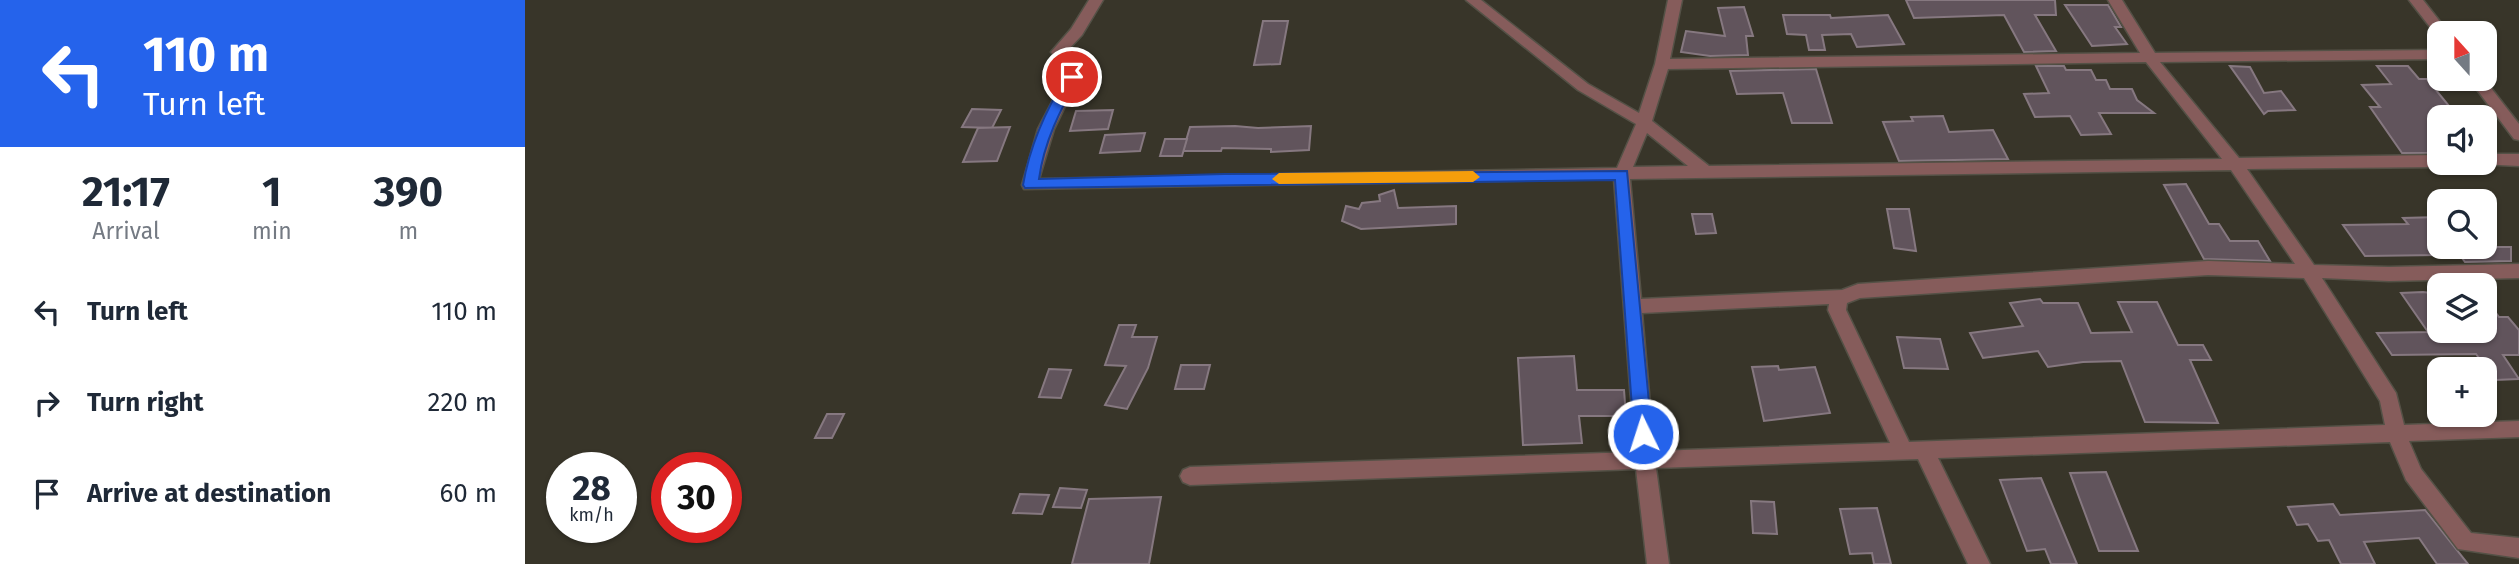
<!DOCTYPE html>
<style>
body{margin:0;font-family:"Fira Sans",sans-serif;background:#f2f2f3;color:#1f2937;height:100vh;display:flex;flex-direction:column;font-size:26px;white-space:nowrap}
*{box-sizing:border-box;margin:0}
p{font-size:23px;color:#747a83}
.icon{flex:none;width:38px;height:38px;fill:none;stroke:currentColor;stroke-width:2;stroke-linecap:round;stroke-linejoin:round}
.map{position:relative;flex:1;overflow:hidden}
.side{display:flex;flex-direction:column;background:#fff;width:525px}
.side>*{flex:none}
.guide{background:#2563eb;color:#fff;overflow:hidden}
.needle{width:46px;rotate:339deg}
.controls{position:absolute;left:1902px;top:21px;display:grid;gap:14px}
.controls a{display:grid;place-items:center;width:70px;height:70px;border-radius:14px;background:#fff;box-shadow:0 2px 5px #0004;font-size:35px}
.speed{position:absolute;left:21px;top:452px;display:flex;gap:14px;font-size:35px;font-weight:700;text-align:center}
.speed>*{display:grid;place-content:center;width:91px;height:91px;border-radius:50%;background:#fff;box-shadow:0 2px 5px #0004;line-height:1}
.speed small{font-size:18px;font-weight:400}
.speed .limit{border:10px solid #d22;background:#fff;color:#111}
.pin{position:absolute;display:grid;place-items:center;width:60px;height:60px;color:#fff;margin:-30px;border:4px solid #fff;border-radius:50%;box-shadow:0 2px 7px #0007}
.me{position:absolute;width:77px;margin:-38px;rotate:356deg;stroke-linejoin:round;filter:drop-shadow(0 0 5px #0008)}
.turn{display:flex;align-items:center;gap:24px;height:147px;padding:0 28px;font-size:32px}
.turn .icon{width:91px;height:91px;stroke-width:2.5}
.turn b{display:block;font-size:49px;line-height:60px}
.eta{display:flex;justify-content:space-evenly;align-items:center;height:119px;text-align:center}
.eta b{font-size:42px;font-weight:700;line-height:49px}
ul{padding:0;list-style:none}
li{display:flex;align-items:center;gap:21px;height:91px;padding:0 28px}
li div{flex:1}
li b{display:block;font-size:26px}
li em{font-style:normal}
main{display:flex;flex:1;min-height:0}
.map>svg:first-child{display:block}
</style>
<main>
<section class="side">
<div class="guide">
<div class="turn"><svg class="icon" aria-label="left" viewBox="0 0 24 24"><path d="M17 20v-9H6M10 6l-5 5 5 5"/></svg><div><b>110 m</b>Turn left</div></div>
</div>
<div class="eta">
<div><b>21:17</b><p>Arrival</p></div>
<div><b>1</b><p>min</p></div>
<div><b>390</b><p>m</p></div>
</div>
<ul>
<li><svg class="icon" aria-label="left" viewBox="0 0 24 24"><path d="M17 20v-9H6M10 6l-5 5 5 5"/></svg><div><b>Turn left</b></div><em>110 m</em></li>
<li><svg class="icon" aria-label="right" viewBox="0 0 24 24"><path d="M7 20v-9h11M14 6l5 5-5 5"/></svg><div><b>Turn right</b></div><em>220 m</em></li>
<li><svg class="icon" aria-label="arrive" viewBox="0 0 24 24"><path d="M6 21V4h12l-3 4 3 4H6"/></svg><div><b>Arrive at destination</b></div><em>60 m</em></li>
</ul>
</section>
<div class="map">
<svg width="1994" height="564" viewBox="0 0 1994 564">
<rect width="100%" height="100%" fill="#383529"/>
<g fill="#61545c" stroke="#867880" stroke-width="2">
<polygon points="1381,0 1530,0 1531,15 1510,15 1531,51 1499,52 1479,15 1389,18"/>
<polygon points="1540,5 1583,5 1596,27 1590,27 1602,44 1567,46"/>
<polygon points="1219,7 1228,36 1221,36 1223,55 1185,56 1156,52 1161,31 1200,36 1193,8"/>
<polygon points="1258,15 1305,15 1306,18 1363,15 1379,44 1332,47 1326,34 1297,35 1300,50 1284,50 1281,35 1262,34"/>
<polygon points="738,21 763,21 755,64 729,65"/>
<polygon points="1511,66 1539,66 1541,70 1566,70 1571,80 1581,80 1585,89 1607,89 1612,100 1629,113 1574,113 1586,134 1556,135 1545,116 1510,117 1499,94 1524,93"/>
<polygon points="1705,66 1725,67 1739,93 1756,91 1770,110 1743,111 1739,114"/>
<polygon points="1852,66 1883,66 1894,79 1902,79 1933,117 1914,117 1914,153 1877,153 1845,107 1855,107 1837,85 1866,84"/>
<polygon points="1291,69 1307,123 1267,123 1258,93 1212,94 1205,71"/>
<polygon points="447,109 476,110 467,128 437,127"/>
<polygon points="588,110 583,129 545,131 551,111"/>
<polygon points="1418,116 1424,132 1468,130 1483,159 1374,161 1358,122 1388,121 1386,117"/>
<polygon points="710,126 733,128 786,126 784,150 746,152 746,149 697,148 696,151 658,151 665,127"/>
<polygon points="485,127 472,161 438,162 453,128"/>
<polygon points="620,133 615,151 575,153 580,135"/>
<polygon points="640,139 662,139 657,156 635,156"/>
<polygon points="1661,184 1684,224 1694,224 1705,241 1733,241 1745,261 1679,259 1639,185"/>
<polygon points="869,190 873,208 931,206 931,224 836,229 817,221 821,206 834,209 837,203 855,201 854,195"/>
<polygon points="1362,209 1384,209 1391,251 1369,248"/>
<polygon points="1167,214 1187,214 1191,233 1171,234"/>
<polygon points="1914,217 1914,255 1840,256 1818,225 1883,224 1878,218"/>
<polygon points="1929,247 1986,247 1986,261 1940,262"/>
<polygon points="1898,292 1914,294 1914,331 1960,331 1960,298 1974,317 1983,317 1994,330 1994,355 1978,355 1994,379 1970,380 1951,354 1867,355 1852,333 1903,332 1876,293"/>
<polygon points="1515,299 1518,303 1553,303 1566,333 1607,332 1593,302 1632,302 1653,345 1678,345 1686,360 1665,360 1693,423 1620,422 1596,361 1558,362 1523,367 1513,351 1458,358 1445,333 1498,326 1485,303"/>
<polygon points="594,325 611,325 607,337 632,337 623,368 602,409 580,405 601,366 580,365"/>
<polygon points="1372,337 1415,339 1423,369 1379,368"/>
<polygon points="1049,356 1052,390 1099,390 1101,416 1054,416 1057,443 998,445 993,358"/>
<polygon points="656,365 685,365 679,389 650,389"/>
<polygon points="1253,366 1254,370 1290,367 1305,413 1239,421 1227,367"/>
<polygon points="524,369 546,370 536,398 514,397"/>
<polygon points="302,414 319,414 307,438 290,438"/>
<polygon points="1581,472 1613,551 1574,551 1545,473"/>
<polygon points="1516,478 1552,564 1526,564 1520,549 1502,551 1475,480"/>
<polygon points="535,488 562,490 556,508 528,507"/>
<polygon points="495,494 524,495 517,514 488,513"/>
<polygon points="636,497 624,564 547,564 564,499"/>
<polygon points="1226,501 1249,502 1252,534 1228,533"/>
<polygon points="1808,504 1815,515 1900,510 1943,564 1912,564 1894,538 1839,542 1850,564 1816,564 1804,540 1793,541 1783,524 1772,525 1763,507"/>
<polygon points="1352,508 1366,564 1349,564 1347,553 1325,554 1315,509"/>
</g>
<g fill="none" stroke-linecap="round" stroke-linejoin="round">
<g stroke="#545146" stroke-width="3">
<g id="minor">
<path d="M564,0h14l-21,35 -16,17 9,13 4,12 -25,52 -15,50 578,-11 19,-44 -58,-34 -112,-90h15l107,84 51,29 16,-49 13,-64h14l-12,59 470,-6 -32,-53h14l33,53 284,-3v9l-279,3 79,96 200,-3v8h7l-7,4 -192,2 67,96 75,2 130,-3v14l-130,3 -67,-3 74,115 8,32 115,-4v16l-110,4 12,28 50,64 48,5v20l-61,-9 -52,-69 -16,-38 -452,16 52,106h-22l-50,-105 -262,9 13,96h-22l-11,-95 -446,16 -7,-3 -3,-6 3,-6 7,-3 445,-15 -21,-273 -590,10 -2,-4 16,-56 27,-52 -4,-11 -10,-14 20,-23zM1621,62l76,97 -513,7 -57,-45 16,-52zM1122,133l41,33 -55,1zM1706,170l64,94 -87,-3 -350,23 -16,6 -201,9 -11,-120zM1683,275l96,3 76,123 5,24 -476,17 -63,-132 1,-7 13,-5zM1304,304l-1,6 62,133 -236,8 -12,-138z"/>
<polygon points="1884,0 1898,0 1924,33 1914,33 1914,37 1912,36"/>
<polygon points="1944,79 1959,79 1994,124 1994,140 1989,139"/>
<polygon points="1960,154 1994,154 1994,166 1954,164 1960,163"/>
</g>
</g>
<use href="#minor" fill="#865c5b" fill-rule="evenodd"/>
</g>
<path fill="#2563eb" stroke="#184099" stroke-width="2" d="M547,73l7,4c-19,33 -35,65 -40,102l185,-5 403,-3 25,263 -3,5 -6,2 -7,-2 -2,-5 -19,-254 -590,8 -2,-3c7,-41 23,-76 45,-111z"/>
<polygon fill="#f59e0b" points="948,171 955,177 948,182 754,184 747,179 754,173"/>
</svg>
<div class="controls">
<a><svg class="needle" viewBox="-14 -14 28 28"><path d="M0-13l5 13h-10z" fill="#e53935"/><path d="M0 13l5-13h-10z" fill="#747a83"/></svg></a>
<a><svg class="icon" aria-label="sound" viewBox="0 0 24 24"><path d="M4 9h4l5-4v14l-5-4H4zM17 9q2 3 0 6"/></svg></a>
<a><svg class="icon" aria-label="search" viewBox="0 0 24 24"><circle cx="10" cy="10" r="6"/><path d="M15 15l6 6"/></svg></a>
<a><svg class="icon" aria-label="layers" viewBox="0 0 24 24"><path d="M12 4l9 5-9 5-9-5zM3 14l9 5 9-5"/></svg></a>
<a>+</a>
</div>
<div class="speed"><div>28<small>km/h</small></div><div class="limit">30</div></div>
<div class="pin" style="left:547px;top:77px;background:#d93025"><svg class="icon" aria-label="arrive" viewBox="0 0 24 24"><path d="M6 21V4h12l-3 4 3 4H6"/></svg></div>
<svg class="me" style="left:1118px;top:434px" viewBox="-20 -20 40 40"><circle r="17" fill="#2563eb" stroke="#fff" stroke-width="3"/><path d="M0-11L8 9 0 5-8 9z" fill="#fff"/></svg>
</div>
</main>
